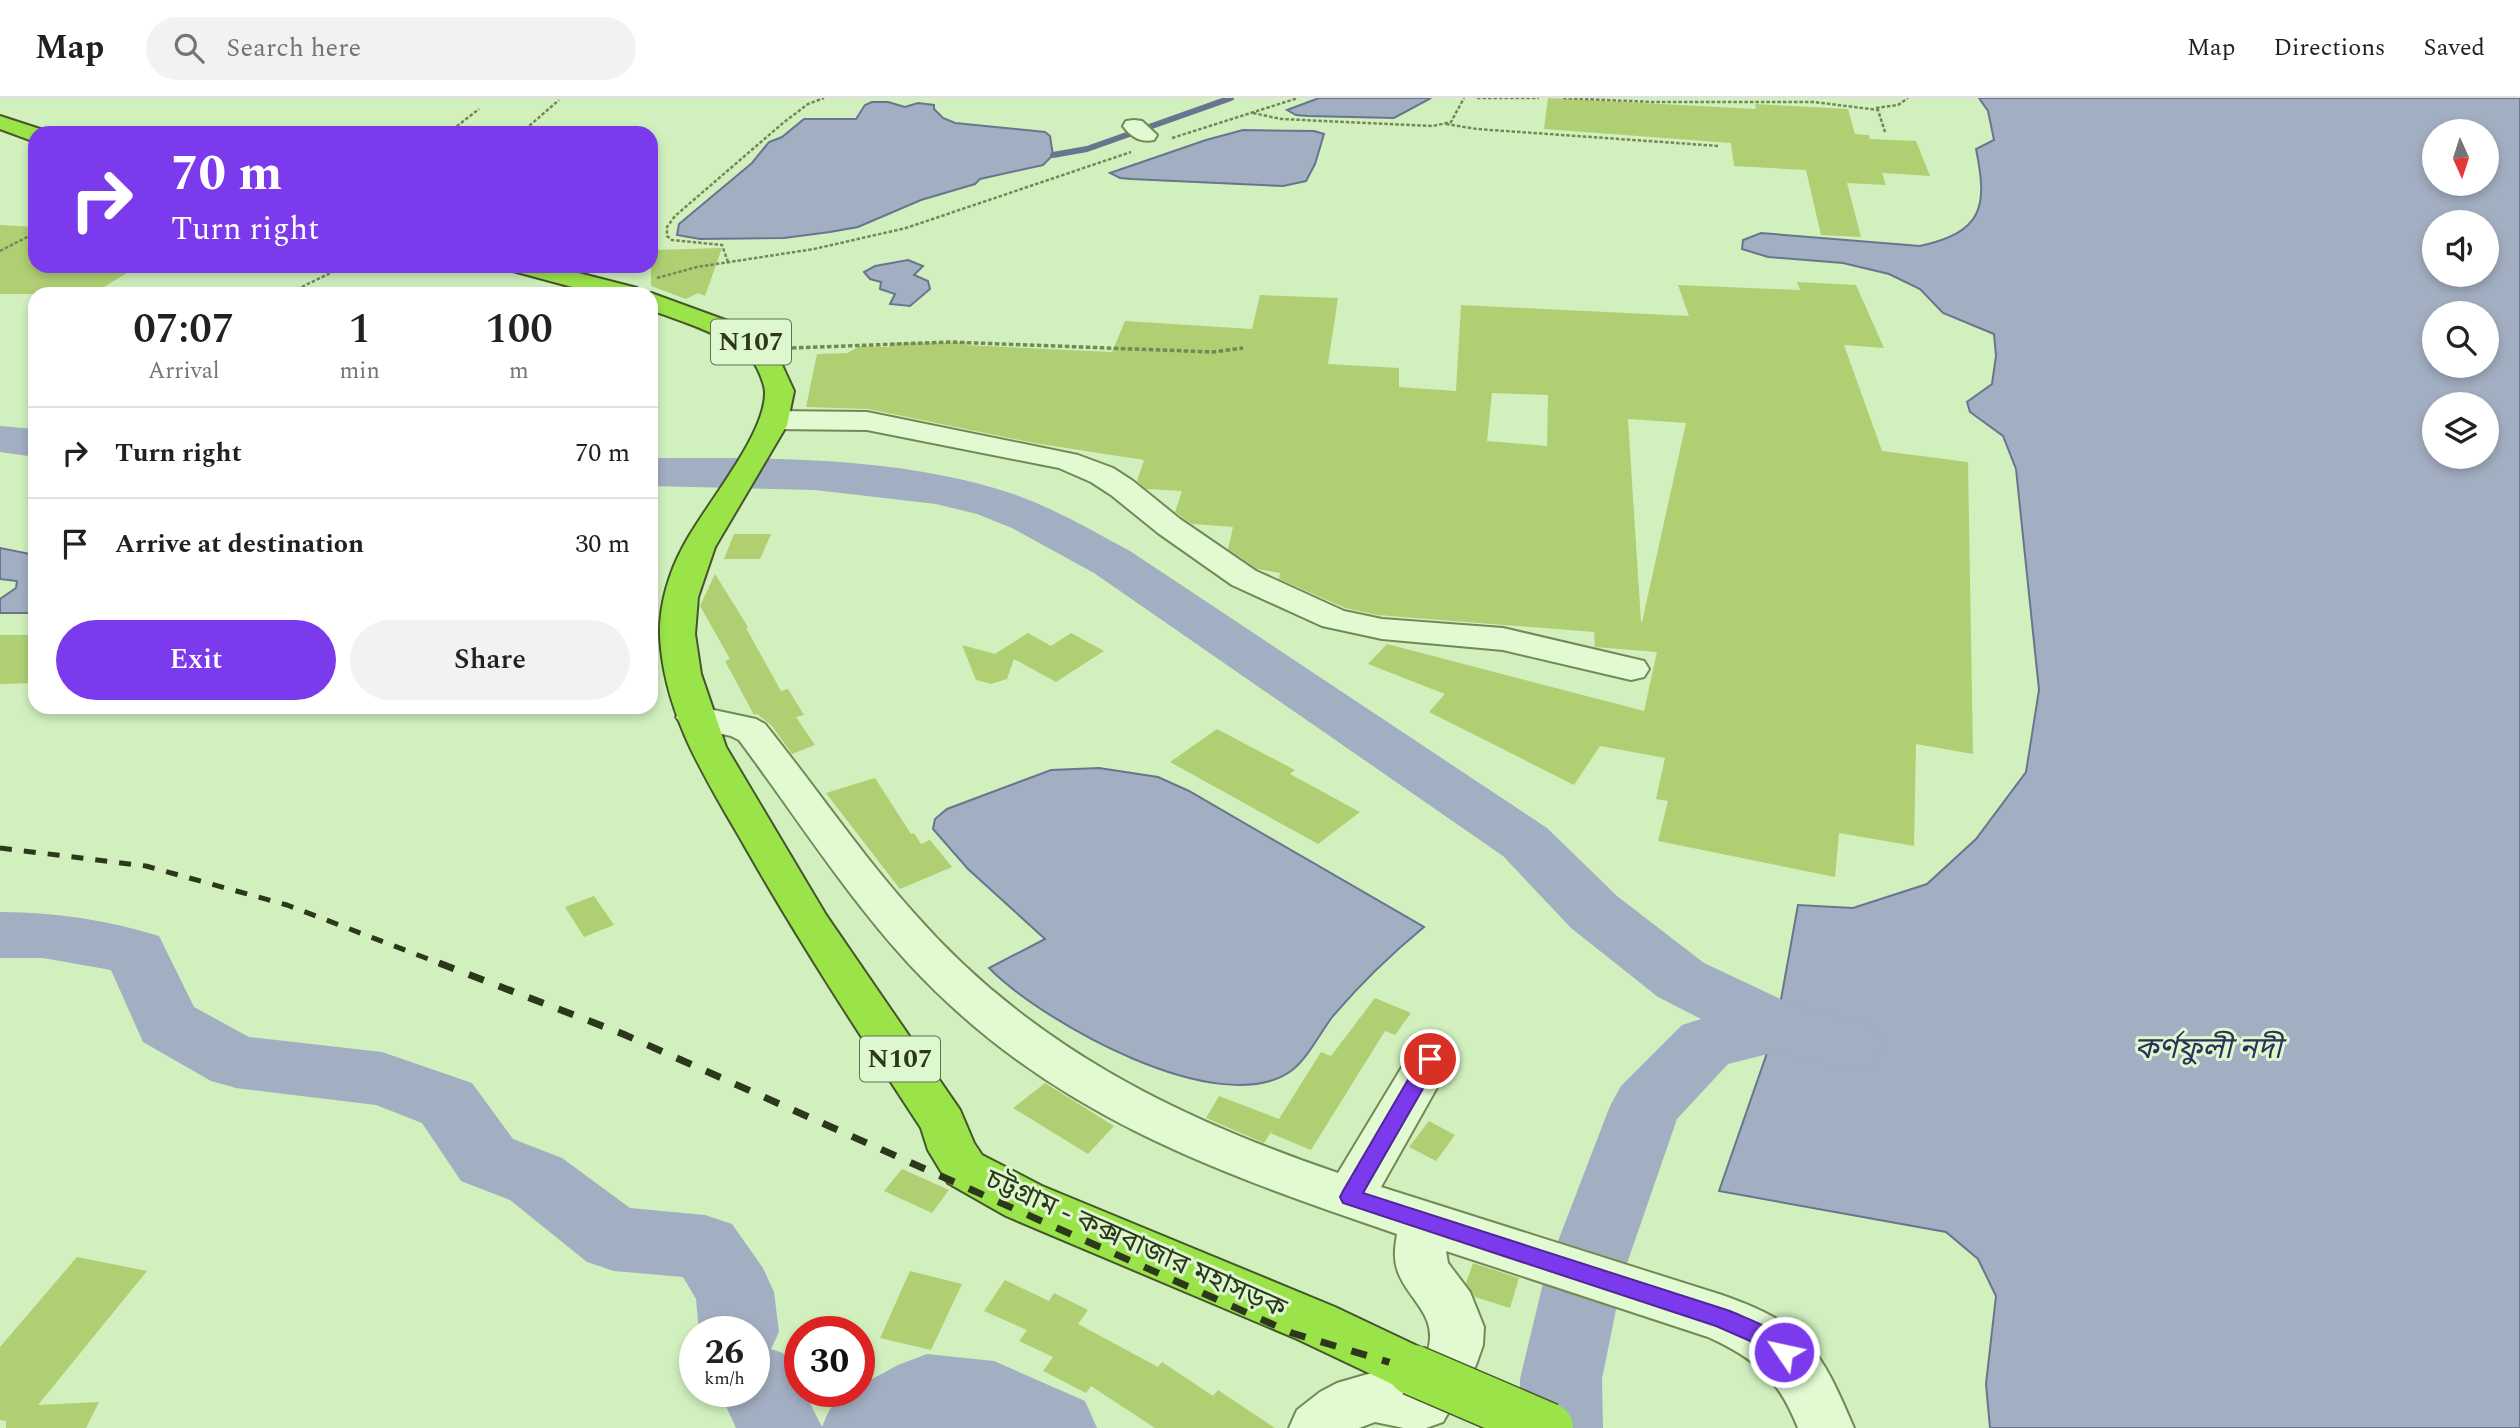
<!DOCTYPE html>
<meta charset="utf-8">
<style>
body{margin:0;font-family:Spectral,"Noto Sans Bengali",serif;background:#f2f2f2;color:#202124;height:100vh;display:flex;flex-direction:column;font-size:26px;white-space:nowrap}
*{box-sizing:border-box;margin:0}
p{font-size:23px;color:#757577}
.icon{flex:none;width:38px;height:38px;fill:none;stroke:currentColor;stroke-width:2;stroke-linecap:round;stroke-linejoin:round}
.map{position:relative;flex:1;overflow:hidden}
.drawer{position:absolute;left:28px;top:189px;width:630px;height:427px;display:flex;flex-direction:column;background:#fff;border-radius:21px;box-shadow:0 4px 10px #0003}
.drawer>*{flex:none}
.guide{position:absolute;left:28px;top:28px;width:630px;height:147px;border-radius:21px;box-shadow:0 4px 10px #0003;background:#7c3aed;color:#fff;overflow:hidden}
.needle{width:46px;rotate:177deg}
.controls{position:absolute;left:2422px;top:21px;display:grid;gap:14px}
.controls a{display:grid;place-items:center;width:77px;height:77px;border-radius:50%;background:#fff;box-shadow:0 4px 10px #0003;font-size:35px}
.speed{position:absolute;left:679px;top:1218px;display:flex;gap:14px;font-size:35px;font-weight:700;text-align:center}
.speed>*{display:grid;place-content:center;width:91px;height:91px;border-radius:50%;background:#fff;box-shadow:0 4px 10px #0003;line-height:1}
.speed small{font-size:18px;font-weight:400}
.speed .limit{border:10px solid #d22;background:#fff;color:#111}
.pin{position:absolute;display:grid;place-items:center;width:60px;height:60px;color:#fff;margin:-30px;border:4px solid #fff;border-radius:50%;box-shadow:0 2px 7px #0007}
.me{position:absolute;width:77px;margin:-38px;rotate:304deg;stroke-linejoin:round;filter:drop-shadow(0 0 5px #0008)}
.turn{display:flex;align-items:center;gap:24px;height:147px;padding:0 28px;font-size:32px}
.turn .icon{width:91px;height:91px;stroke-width:2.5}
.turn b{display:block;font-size:49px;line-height:60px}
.eta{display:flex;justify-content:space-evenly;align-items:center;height:119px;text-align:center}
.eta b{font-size:42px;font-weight:600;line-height:49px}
.primary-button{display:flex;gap:14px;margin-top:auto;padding:14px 28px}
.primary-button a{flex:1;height:80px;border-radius:42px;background:#7c3aed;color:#fff;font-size:28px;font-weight:600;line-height:80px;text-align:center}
.primary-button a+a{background:#f2f2f2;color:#202124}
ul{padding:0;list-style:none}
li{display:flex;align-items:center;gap:21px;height:91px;padding:0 28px;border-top:2px solid #e0e0e0}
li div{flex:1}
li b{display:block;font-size:26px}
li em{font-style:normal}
header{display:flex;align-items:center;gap:42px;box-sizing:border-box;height:98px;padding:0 35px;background:#fff;border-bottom:2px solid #e0e0e0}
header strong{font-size:33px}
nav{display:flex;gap:38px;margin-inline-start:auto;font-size:24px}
.search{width:490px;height:63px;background:#f2f2f2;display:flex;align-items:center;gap:18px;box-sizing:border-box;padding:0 24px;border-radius:38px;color:#757577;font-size:26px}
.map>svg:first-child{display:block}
</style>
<header>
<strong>Map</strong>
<div class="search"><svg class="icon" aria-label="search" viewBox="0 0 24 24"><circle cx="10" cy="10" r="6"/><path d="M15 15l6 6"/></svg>Search here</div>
<nav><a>Map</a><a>Directions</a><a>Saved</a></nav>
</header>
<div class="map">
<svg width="2520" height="1330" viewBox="0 0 2520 1330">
<rect width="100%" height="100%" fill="#d1f0be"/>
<g fill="#a2aec1" stroke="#69758f" stroke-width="2" fill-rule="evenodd">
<polygon points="1319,0 1431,0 1394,20 1308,18 1296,17 1287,12"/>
<path d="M1979,0h541v1330h-530l-4,-44 10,-88 -18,-37 -32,-27 -227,-41 57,-164 22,-122 55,3 74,-24 49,-45 50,-67 13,-82 -23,-221 -13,-33 -33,-24 -3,-10 25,-18 4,-28 -2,-22 -51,-21 -23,-24 -31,-15 -46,-11 -75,-6 -26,-8 1,-9 18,-7 159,13c63,-14 68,-39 56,-97l18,-9 -6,-29zM2487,33v53h-53v-53zM2487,124v53h-53v-53zM2487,215v53h-53v-53zM2487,306v53h-53v-53z"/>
<polygon points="872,4 888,4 905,9 918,5 934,7 934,11 943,20 955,25 1045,34 1050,38 1053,57 1043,67 980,81 975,86 921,102 858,129 830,134 784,140 700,141 677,137 679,126 752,65 769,44 782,39 804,21 856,21 865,7"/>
<polygon points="1243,32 1314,33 1324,36 1315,66 1306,83 1283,88 1131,81 1120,80 1110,75 1206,42"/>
<polygon points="908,162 923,168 914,177 928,183 930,191 910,208 890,206 895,196 880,191 881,184 870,181 864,174 875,168"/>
<polygon points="0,450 35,457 35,515 0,515 0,501 16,490 17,483 0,481"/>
<path d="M1099,670l59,9 31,14 235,136c-34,28 -62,55 -91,89 -13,17 -25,42 -42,55 -72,51 -250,-50 -302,-103l56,-29 -77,-70 -35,-40 2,-10 12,-10 104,-39z"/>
</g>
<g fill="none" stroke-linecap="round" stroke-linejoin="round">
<polyline stroke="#69758f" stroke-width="6" points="1053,57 1087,51 1231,0"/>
<g fill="#a2aec1" fill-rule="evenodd">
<polygon points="0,328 35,331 35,359 0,354"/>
<path d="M651,360c119,0 245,-2 359,35 42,14 81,37 120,58l417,277 70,68 87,67 89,42 83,22 10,18 -10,18 -24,8 -76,-19 -48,12 -51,55 -54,156 -21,104 1,49h-84l1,-49 25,-104 65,-169 11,-20 61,-61 19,-6 -43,-22 -87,-69 -68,-72 -409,-283 -82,-45 -35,-14 -41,-10 -121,-14 -164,-4z"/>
<path d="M0,814c54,0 108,8 159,24l35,71 55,30 133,15 90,31 41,56 49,19 68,50 75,7 27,9 31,44 11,24 5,40 -8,17 12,4 17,30v8h4l18,36c8,-19 14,-36 37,-36v-5l39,-21 29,-11 67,7 91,40 12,27h-361l-17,-37h35v-59h-55l-3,-33 -13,-22 -69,-6 -27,-9 -77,-62 -49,-19 -39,-58 -46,-18 -140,-17 -25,-7 -68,-39 -32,-72 -68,-12h-43z"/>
</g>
</g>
<g fill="#b0cf73" fill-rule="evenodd">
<polygon points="1548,0 1756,11 1755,6 1848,11 1855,36 1869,37 1870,41 1916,43 1930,78 1882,75 1886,87 1847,85 1861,139 1821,137 1806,72 1734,68 1731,45 1544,31"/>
<polygon points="0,127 35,129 35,168 139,168 92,196 0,196"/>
<polygon points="722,150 705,198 698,195 686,201 651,188 651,152"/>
<path d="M1797,184l59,3 28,63 -40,-3 38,106 86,11 5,292 -57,-10 -2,102 -75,-13 -4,44 -177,-36 10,-40 -12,-2 9,-41 -65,-12 -26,39 -145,-73 16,-18 -77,-30 19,-20 257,67 13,-59 -62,-5 -1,-15 -217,-17 -32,-7 -66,-29 1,-6 -23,-4 -29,-20 5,-22 -41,-3 -10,-7 -7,-5 7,-21 -36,-2 -9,-8 7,-21 -110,-17 -166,-34 -62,-2 11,-53 30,-1 13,-7 29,1 2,-4h17l59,-1 -1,3 146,7 13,-31 127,8 8,-34 78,3 -10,66 71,4v19l57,4 5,-86 228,11 -11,-31 122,5zM1492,295l56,2 -1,51 -60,-5zM1628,321l58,4 -44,199h-1z"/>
<polygon points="734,436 771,436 760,461 724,461"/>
<polygon points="715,476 748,529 746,530 781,593 788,591 804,617 796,619 815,647 792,656 771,627 757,616 754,617 725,563 730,561 700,508"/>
<polygon points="1028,535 1051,548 1071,535 1104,553 1056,584 1014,561 1007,581 991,586 976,582 962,547 995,556"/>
<polygon points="0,537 35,537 35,585 0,586"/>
<polygon points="1217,631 1295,672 1290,676 1360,714 1318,746 1170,664"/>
<polygon points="875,680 911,736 914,735 921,746 930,742 952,769 900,791 826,695"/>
<polygon points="594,798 614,827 584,839 565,809"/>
<polygon points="1375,900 1411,915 1395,937 1385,933 1311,1052 1270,1035 1274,1030 1264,1045 1206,1020 1219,998 1279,1021 1321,954 1331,958"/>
<polygon points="1045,985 1114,1028 1088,1056 1013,1010"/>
<polygon points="1429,1023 1455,1037 1436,1063 1409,1049"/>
<polygon points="902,1071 949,1092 932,1115 884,1093"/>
<polygon points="77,1159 147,1173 38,1307 99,1304 86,1330 6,1330 6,1323 0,1322 0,1249"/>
<polygon points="1473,1165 1519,1180 1510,1210 1475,1199 1466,1185"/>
<polygon points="910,1173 962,1186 931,1252 880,1240"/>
<polygon points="1005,1182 1049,1203 1054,1195 1088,1212 1078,1226 1158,1269 1162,1264 1213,1298 1218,1292 1275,1330 1155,1330 1091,1288 1086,1295 1043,1273 1053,1259 1019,1243 1027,1232 984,1213"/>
</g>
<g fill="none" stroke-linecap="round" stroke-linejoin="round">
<g stroke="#728956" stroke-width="4">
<g id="street">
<path d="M1134,22l8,1 15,14 -3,5c-13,3 -23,-3 -31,-14l3,-5z"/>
<polygon points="775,313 867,314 1078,357 1113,370 1133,383 1180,421 1256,473 1344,513 1382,521 1503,530 1644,563 1649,571 1644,579 1631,582 1503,552 1382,541 1322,528 1232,487 1158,435 1111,397 1091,384 1059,370 867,332 775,331 765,328 760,322 765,316"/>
<path d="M695,608l61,13 9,5c50,62 95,129 148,188 116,133 261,205 425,261l76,-126 16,-6 16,6 7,12 -72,128 341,108c85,30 98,53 132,133h-56c-20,-50 -42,-69 -90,-91l-262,-86 2,12 22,29 14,35 -1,18 -7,20 -33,57 -17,6h-22l-29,-6 -16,6h-70l8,-18 23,-18 17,-9 38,-11 34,7c6,-10 17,-21 20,-33 7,-32 -21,-47 -31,-74 -5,-13 -3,-25 -1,-38 -187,-64 -350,-121 -489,-271 -63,-69 -113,-148 -169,-223l-8,-4 -49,-11 -6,-8 6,-8z"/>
</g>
</g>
<g stroke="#45562b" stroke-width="4">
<g id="highway">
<polygon points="0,18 43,32 45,35 35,35 35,44 0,31"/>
<polygon points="509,168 551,168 637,190 641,196 598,196 513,173"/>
<path d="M651,195l85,31 41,30 17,37 -7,34 -72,122 -17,50 -3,37 6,40 25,73 100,168 134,195 14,33 8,12 60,31 293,121 97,46 8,17 -8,17 -19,7 -116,-55 -291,-123 -58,-33 -20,-33 -7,-22c-61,-93 -122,-186 -177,-283 -38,-66 -80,-130 -84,-209 -1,-30 9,-64 24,-91 21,-40 82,-110 81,-153 0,-7 -7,-24 -11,-29 -26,-29 -69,-40 -103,-53v-16h-4z"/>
</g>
</g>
<g stroke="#728956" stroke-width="2.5" stroke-dasharray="3.5 2" stroke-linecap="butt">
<polyline points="1477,0 1539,0"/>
<polyline points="1563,0 1652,4 1814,4 1878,12 1885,34"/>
<polyline points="1876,10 1898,7 1908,0"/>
<polyline points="1253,15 1281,21 1433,28 1451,24 1464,0"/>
<polyline points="1446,26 1477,31 1719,48"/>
<polyline points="448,35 479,11"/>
<polyline points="521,35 559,2"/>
<polyline points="1172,40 1298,0"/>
<polyline points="0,153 35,135"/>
<polyline points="728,164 722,147 672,142 667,138 667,129 675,118 783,25 808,6 824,0"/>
<polyline points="657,180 697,169 814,151 906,130 1131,54"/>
<polyline points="287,196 345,168"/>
</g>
<polyline stroke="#728956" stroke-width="3.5" stroke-dasharray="4.5 2.5" stroke-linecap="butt" points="792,250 950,244 1213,254 1243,250"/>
<use href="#street" fill="#e1fad2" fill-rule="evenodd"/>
<use href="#highway" fill="#9ae44a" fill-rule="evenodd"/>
<polyline stroke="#2c371c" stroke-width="5" stroke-dasharray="12 12" stroke-linecap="butt" points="0,750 146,768 287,807 444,867"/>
<g stroke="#2c371c" stroke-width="7" stroke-dasharray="16 16" stroke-linecap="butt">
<polyline points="439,865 623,936 1292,1235 1415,1272 1549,1330"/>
<polyline points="1499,1330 1445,1307 1461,1280 1578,1330"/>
</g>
<g stroke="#45562b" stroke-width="53" stroke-linecap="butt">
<polyline id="highway-bridge" points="1413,1272 1548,1330"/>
</g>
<use href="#highway-bridge" stroke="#9ae44a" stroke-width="50"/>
</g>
<path fill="#7c3aed" stroke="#51269a" stroke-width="2" d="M1430,954l7,2 3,5 -77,134 367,118c20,9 55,20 65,41l-3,7 -8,3 -36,-22 -32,-14 -373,-123 -3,-6 3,-6 80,-137z"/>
<g text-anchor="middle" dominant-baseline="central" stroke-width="6" stroke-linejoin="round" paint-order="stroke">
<g fill="#ddf7ce" stroke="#617151" stroke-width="2">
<rect x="711" y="221.5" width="80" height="45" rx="5"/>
<rect x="860" y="938.5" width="80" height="45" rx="5"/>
</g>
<g font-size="26" font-weight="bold" fill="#2c371c">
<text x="751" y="244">N107</text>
<text x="900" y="961">N107</text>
</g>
<g font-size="28" fill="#2c371c" stroke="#ddf7ce">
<text transform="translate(1136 1146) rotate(24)">চট্টগ্রাম - কক্সবাজার মহাসড়ক</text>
</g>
<g font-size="30" font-style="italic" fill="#2a3158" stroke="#ddf7ce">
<text x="2208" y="951">কর্ণফুলী নদী</text>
</g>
</g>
</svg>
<div class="controls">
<a><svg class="needle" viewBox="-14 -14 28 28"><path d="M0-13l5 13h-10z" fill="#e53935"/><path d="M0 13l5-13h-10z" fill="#757577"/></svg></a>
<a><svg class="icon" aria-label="sound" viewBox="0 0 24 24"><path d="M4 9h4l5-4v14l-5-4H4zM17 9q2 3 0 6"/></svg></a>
<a><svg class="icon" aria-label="search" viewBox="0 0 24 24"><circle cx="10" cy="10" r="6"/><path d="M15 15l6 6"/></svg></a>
<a><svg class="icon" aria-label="layers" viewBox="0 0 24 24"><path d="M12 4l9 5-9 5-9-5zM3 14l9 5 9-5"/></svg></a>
</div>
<div class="speed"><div>26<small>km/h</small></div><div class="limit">30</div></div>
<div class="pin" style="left:1430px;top:961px;background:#d93025"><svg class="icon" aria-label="arrive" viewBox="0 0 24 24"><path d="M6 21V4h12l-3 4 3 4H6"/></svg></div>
<svg class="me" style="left:1784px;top:1254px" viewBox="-20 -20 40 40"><circle r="17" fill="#7c3aed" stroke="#fff" stroke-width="3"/><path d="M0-11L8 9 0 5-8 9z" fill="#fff"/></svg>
<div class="guide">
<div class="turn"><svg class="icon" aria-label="right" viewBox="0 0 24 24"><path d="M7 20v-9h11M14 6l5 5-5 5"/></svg><div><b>70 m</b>Turn right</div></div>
</div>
<section class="drawer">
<div class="eta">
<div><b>07:07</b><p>Arrival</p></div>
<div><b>1</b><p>min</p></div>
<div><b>100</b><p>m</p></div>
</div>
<ul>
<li><svg class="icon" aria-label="right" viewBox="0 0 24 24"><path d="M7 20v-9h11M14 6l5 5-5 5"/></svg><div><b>Turn right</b></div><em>70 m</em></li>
<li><svg class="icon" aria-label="arrive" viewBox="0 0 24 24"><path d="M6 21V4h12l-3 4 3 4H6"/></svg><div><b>Arrive at destination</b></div><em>30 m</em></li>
</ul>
<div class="primary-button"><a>Exit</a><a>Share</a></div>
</section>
</div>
